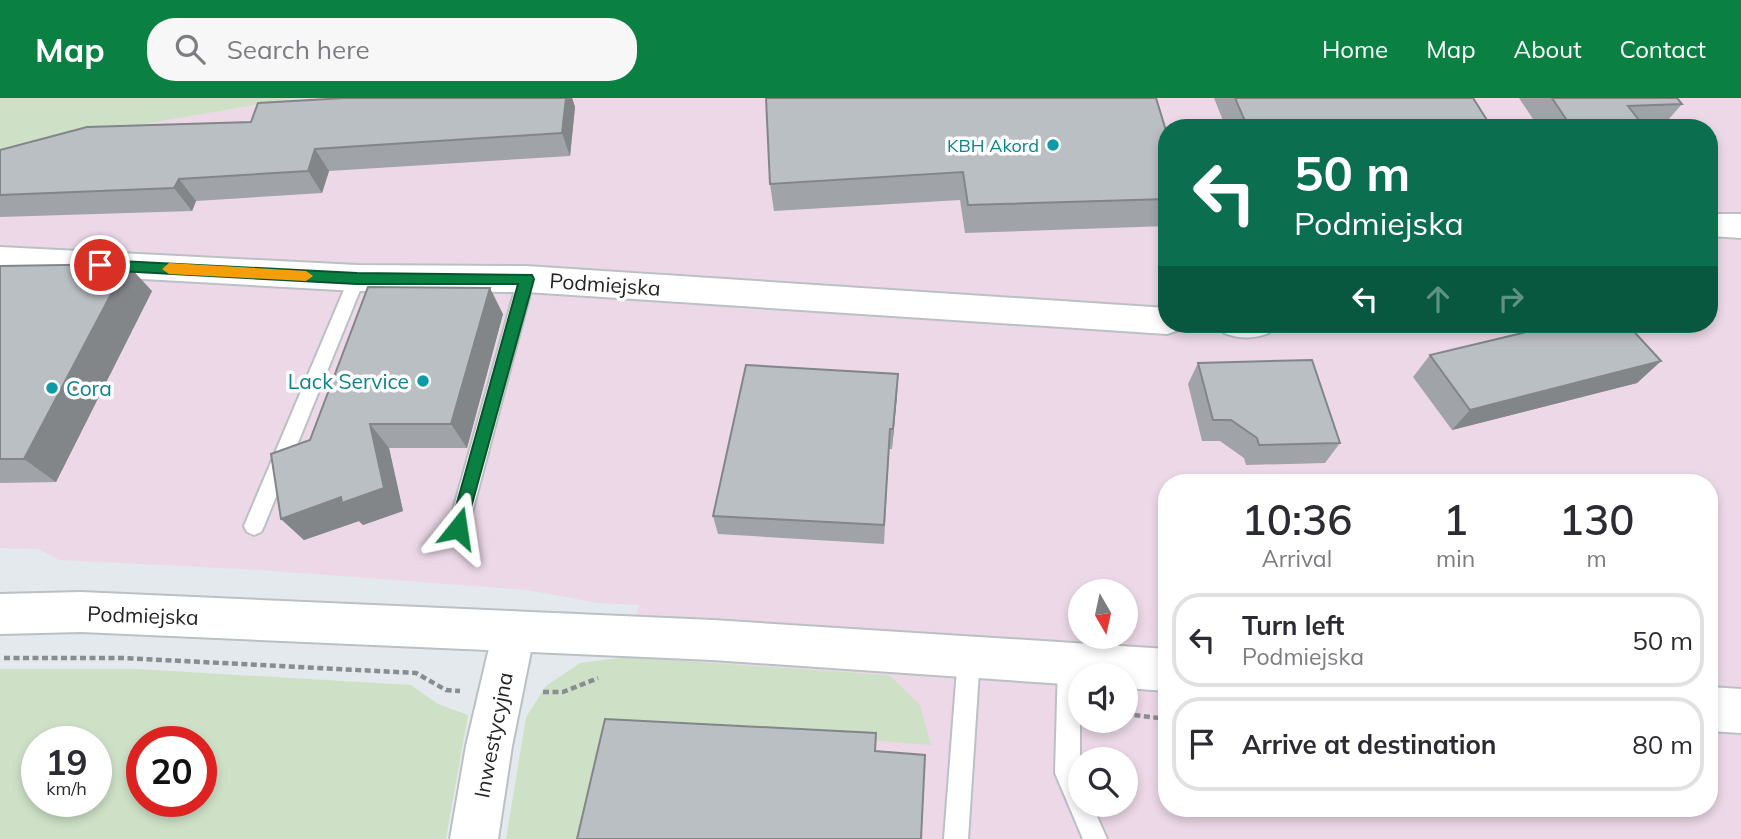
<!DOCTYPE html>
<style>
body{margin:0;font-family:Mulish,sans-serif;background:#f7f7f7;color:#2b2b33;height:100vh;display:flex;flex-direction:column;font-size:26px;white-space:nowrap}
*{box-sizing:border-box;margin:0}
p{font-size:23px;color:#7c7c81}
.icon{flex:none;width:38px;height:38px;fill:none;stroke:currentColor;stroke-width:2;stroke-linecap:round;stroke-linejoin:round}
.map{position:relative;flex:1;overflow:hidden}
.details{position:absolute;left:1158px;top:376px;width:560px;height:343px;display:flex;flex-direction:column;background:#fff;border-radius:28px;box-shadow:0 4px 10px #0003}
.details>*{flex:none}
.top-card{position:absolute;left:1158px;top:21px;width:560px;height:214px;border-radius:28px;box-shadow:0 4px 10px #0003;background:#0b6e4f;color:#fff;overflow:hidden}
.needle{width:46px;rotate:171deg}
.buttons{position:absolute;left:1068px;top:481px;display:grid;gap:14px}
.buttons a{display:grid;place-items:center;width:70px;height:70px;border-radius:50%;background:#fff;box-shadow:0 4px 10px #0003;font-size:35px}
.speed{position:absolute;left:21px;top:628px;display:flex;gap:14px;font-size:35px;font-weight:700;text-align:center}
.speed>*{display:grid;place-content:center;width:91px;height:91px;border-radius:50%;background:#fff;box-shadow:0 4px 10px #0003;line-height:1}
.speed small{font-size:18px;font-weight:400}
.speed .limit{border:10px solid #d22;background:#fff;color:#111}
.pin{position:absolute;display:grid;place-items:center;width:60px;height:60px;color:#fff;margin:-30px;border:4px solid #fff;border-radius:50%;box-shadow:0 2px 7px #0007}
.me{position:absolute;width:77px;margin:-38px;rotate:15deg;stroke-linejoin:round;filter:drop-shadow(0 0 5px #0008)}
.turn{display:flex;align-items:center;gap:24px;height:147px;padding:0 21px;font-size:32px}
.turn .icon{width:91px;height:91px;stroke-width:2.5}
.turn b{display:block;font-size:49px;line-height:60px}
.lanes{display:flex;align-items:center;height:66px;padding:0 21px;background:#0003;justify-content:center;gap:35px;direction:ltr}
.lanes .off{opacity:.35}
.eta{display:flex;justify-content:space-evenly;align-items:center;height:119px;text-align:center}
.eta b{font-size:42px;font-weight:600;line-height:49px}
ul{padding:0;list-style:none}
li{display:flex;align-items:center;gap:21px;height:94px;margin:0 14px 10px;padding:0 7px;border:4px solid #e1e1e2;border-radius:28px}
li div{flex:1}
li b{display:block;font-size:26px}
li em{font-style:normal}
header{display:flex;align-items:center;gap:42px;box-sizing:border-box;height:98px;padding:0 35px;background:#0b8043;color:#fff}
header strong{font-size:33px}
nav{display:flex;gap:38px;margin-inline-start:auto;font-size:24px}
.search{width:490px;height:63px;background:#f7f7f7;display:flex;align-items:center;gap:18px;box-sizing:border-box;padding:0 24px;border-radius:28px;color:#7c7c81;font-size:26px}
.map>svg:first-child{display:block}
</style>
<header>
<strong>Map</strong>
<div class="search"><svg class="icon" aria-label="search" viewBox="0 0 24 24"><circle cx="10" cy="10" r="6"/><path d="M15 15l6 6"/></svg>Search here</div>
<nav><a>Home</a><a>Map</a><a>About</a><a>Contact</a></nav>
</header>
<div class="map">
<svg width="1741" height="741" viewBox="0 0 1741 741">
<rect width="100%" height="100%" fill="#e4e9ee"/>
<path fill="#ecd8e7" fill-rule="evenodd" d="M295,0h1446v741h-1157l305,-164 -262,-18 12,-52 -42,-2 -69,-13 -267,-20 -202,-10 -21,-11 -38,-1v-399zM1167,30h543v196h-543zM1167,385h543v325h-543zM1080,494h45v45h-45zM1080,578h45v45h-45zM1080,662h45v45h-45z"/>
<g fill="#cee1c7" fill-rule="evenodd">
<polygon points="0,0 295,0 0,51"/>
<polygon points="627,559 889,577 920,607 931,647 612,623 584,741 506,741 526,619 546,588 580,565"/>
<path d="M0,571h138l273,16 27,19 30,11 -22,124h-446zM37,644h59v60h-59zM142,644h59v60h-59z"/>
</g>
<g fill="none" stroke-linecap="round" stroke-linejoin="round">
<g stroke="#bbc0c5" stroke-width="4">
<g id="service">
<polygon points="357,174 365,180 264,428 261,434 254,437 247,434 244,428 349,180"/>
<polygon points="526,175 534,181 468,430 465,436 458,439 451,436 448,430 518,181"/>
<polygon points="969,548 977,551 980,558 968,741 944,741 958,558 961,551"/>
<polygon points="1069,556 1077,559 1080,566 1080,707 1092,707 1107,741 1083,741 1055,675 1058,566 1061,559"/>
</g>
</g>
<g stroke="#bbc0c5" stroke-width="4">
<g id="minor">
<polygon points="1710,116 1741,116 1741,140 1710,138"/>
<polygon points="0,149 357,167 526,168 1167,210 1167,226 1183,226 1179,232 1167,236 526,194 357,193 0,173"/>
<path d="M1219,226h55l-5,9c-16,6 -29,6 -45,0z"/>
<polygon points="514,513 529,519 535,533 512,648 498,741 450,741 466,648 493,533 499,519"/>
</g>
</g>
<g stroke="#bbc0c5" stroke-width="4">
<g id="primary">
<polygon points="81,494 713,522 1167,551 1167,593 1125,590 1125,578 1080,578 1080,587 713,562 81,534 0,536 0,496"/>
<polygon points="1710,589 1741,591 1741,635 1710,633"/>
</g>
</g>
<g stroke="#898d90" stroke-width="4.5" stroke-dasharray="6 3.5" stroke-linecap="butt">
<polyline points="4,560 124,560 416,575 446,592 460,593"/>
<polyline points="543,594 563,594 598,580"/>
<polyline points="1125,616 1167,621"/>
</g>
<use href="#service" fill="#fff" fill-rule="evenodd"/>
<use href="#minor" fill="#fff" fill-rule="evenodd"/>
<use href="#primary" fill="#fff" fill-rule="evenodd"/>
</g>
<g fill="#a0a4a9">
<polygon points="345,0 572,0 575,9 570,58 329,73 322,95 196,103 192,113 0,119 0,52 251,24"/>
<polygon points="1214,0 1473,0 1492,30 1226,30"/>
<polygon points="1519,0 1677,0 1682,6 1661,30 1539,30"/>
<polygon points="1167,36 1167,128 965,135 960,102 774,113 770,86"/>
<polygon points="0,168 152,193 56,384 0,385"/>
<polygon points="503,216 467,350 389,350 403,413 363,427 359,423 304,442 281,421 310,342"/>
<polygon points="1430,257 1661,263 1637,285 1452,332 1413,279"/>
<polygon points="1198,265 1340,345 1325,365 1246,367 1244,360 1220,343 1202,343 1188,286"/>
<polygon points="897,297 892,351 889,351 884,446 718,436 713,418"/>
</g>
<g fill="#828689">
<polygon points="566,0 572,0 575,9 570,58 562,35"/>
<polygon points="315,51 329,73 322,95 308,73"/>
<polygon points="179,81 196,103 192,113 174,90"/>
<polygon points="127,166 152,193 56,384 24,361"/>
<polygon points="490,190 503,216 467,350 451,326"/>
<polygon points="1661,263 1637,285 1452,332 1470,312"/>
<polygon points="898,276 897,297 892,351 893,331"/>
<polygon points="370,326 389,350 403,413 363,427 359,423 304,442 281,421"/>
</g>
<g fill="#babfc4" stroke="#828689" stroke-width="2">
<polygon points="345,0 566,0 562,35 315,51 308,73 179,81 174,90 0,97 0,52 87,29 251,24 258,5"/>
<polygon points="766,0 1156,0 1167,36 1167,101 968,107 963,74 770,86"/>
<polygon points="1235,0 1473,0 1492,30 1248,30"/>
<polygon points="1552,0 1677,0 1682,6 1628,8 1645,30 1572,30"/>
<polygon points="127,166 24,361 0,361 0,168"/>
<polygon points="368,189 490,190 451,326 370,326 384,390 342,405 341,399 281,421 271,356 310,342"/>
<polygon points="1560,226 1627,226 1661,263 1470,312 1430,257"/>
<polygon points="1312,262 1340,345 1259,347 1257,340 1231,322 1213,322 1198,265"/>
<polygon points="746,267 898,276 893,331 890,331 884,427 713,418"/>
<polygon points="605,621 876,635 875,653 925,657 921,741 577,741"/>
</g>
<polygon fill="#0b8043" stroke="#07532c" stroke-width="2" points="100,162 357,175 532,177 534,181 464,435 452,435 450,430 518,186 357,186 100,172 94,167"/>
<polygon fill="#f59e0b" points="169,165 306,173 313,178 306,183 169,176 162,171"/>
<g fill="#0f9aa8" stroke="#fff" stroke-width="2.5">
<circle cx="1053" cy="47" r="7"/>
<circle cx="423" cy="283" r="7"/>
<circle cx="52" cy="290" r="7"/>
</g>
<g text-anchor="middle" dominant-baseline="central" stroke-width="7" stroke-linejoin="round" paint-order="stroke">
<g font-size="18" fill="#0d838f" stroke="#fff" text-anchor="end">
<text x="1039" y="47">KBH Akord</text>
</g>
<g font-size="21" fill="#222426" stroke="#fff">
<text transform="translate(605 186) rotate(4)">Podmiejska</text>
<text transform="translate(143 517) rotate(2)">Podmiejska</text>
<text transform="translate(493 637) rotate(-79)">Inwestycyjna</text>
</g>
<g font-size="21" fill="#0d838f" stroke="#fff" text-anchor="end">
<text x="409" y="283">Lack Service</text>
<text x="66" y="290" text-anchor="start">Cora</text>
</g>
</g>
</svg>
<div class="buttons">
<a><svg class="needle" viewBox="-14 -14 28 28"><path d="M0-13l5 13h-10z" fill="#e53935"/><path d="M0 13l5-13h-10z" fill="#7c7c81"/></svg></a>
<a><svg class="icon" aria-label="sound" viewBox="0 0 24 24"><path d="M4 9h4l5-4v14l-5-4H4zM17 9q2 3 0 6"/></svg></a>
<a><svg class="icon" aria-label="search" viewBox="0 0 24 24"><circle cx="10" cy="10" r="6"/><path d="M15 15l6 6"/></svg></a>
</div>
<div class="speed"><div>19<small>km/h</small></div><div class="limit">20</div></div>
<div class="pin" style="left:100px;top:167px;background:#d93025"><svg class="icon" aria-label="arrive" viewBox="0 0 24 24"><path d="M6 21V4h12l-3 4 3 4H6"/></svg></div>
<svg class="me" style="left:458px;top:430px" viewBox="-20 -20 40 40"><path d="M0-17L14 15 0 8-14 15z" fill="#0b8043" stroke="#fff" stroke-width="4"/></svg>
<div class="top-card">
<div class="turn"><svg class="icon" aria-label="left" viewBox="0 0 24 24"><path d="M17 20v-9H6M10 6l-5 5 5 5"/></svg><div><b>50 m</b>Podmiejska</div></div>
<div class="lanes"><svg class="icon" aria-label="left" viewBox="0 0 24 24"><path d="M17 20v-9H6M10 6l-5 5 5 5"/></svg><svg class="icon off" aria-label="ahead" viewBox="0 0 24 24"><path d="M12 20V5M6 11l6-6 6 6"/></svg><svg class="icon off" aria-label="right" viewBox="0 0 24 24"><path d="M7 20v-9h11M14 6l5 5-5 5"/></svg></div>
</div>
<section class="details">
<div class="eta">
<div><b>10:36</b><p>Arrival</p></div>
<div><b>1</b><p>min</p></div>
<div><b>130</b><p>m</p></div>
</div>
<ul>
<li><svg class="icon" aria-label="left" viewBox="0 0 24 24"><path d="M17 20v-9H6M10 6l-5 5 5 5"/></svg><div><b>Turn left</b><p>Podmiejska</p></div><em>50 m</em></li>
<li><svg class="icon" aria-label="arrive" viewBox="0 0 24 24"><path d="M6 21V4h12l-3 4 3 4H6"/></svg><div><b>Arrive at destination</b></div><em>80 m</em></li>
</ul>
</section>
</div>
